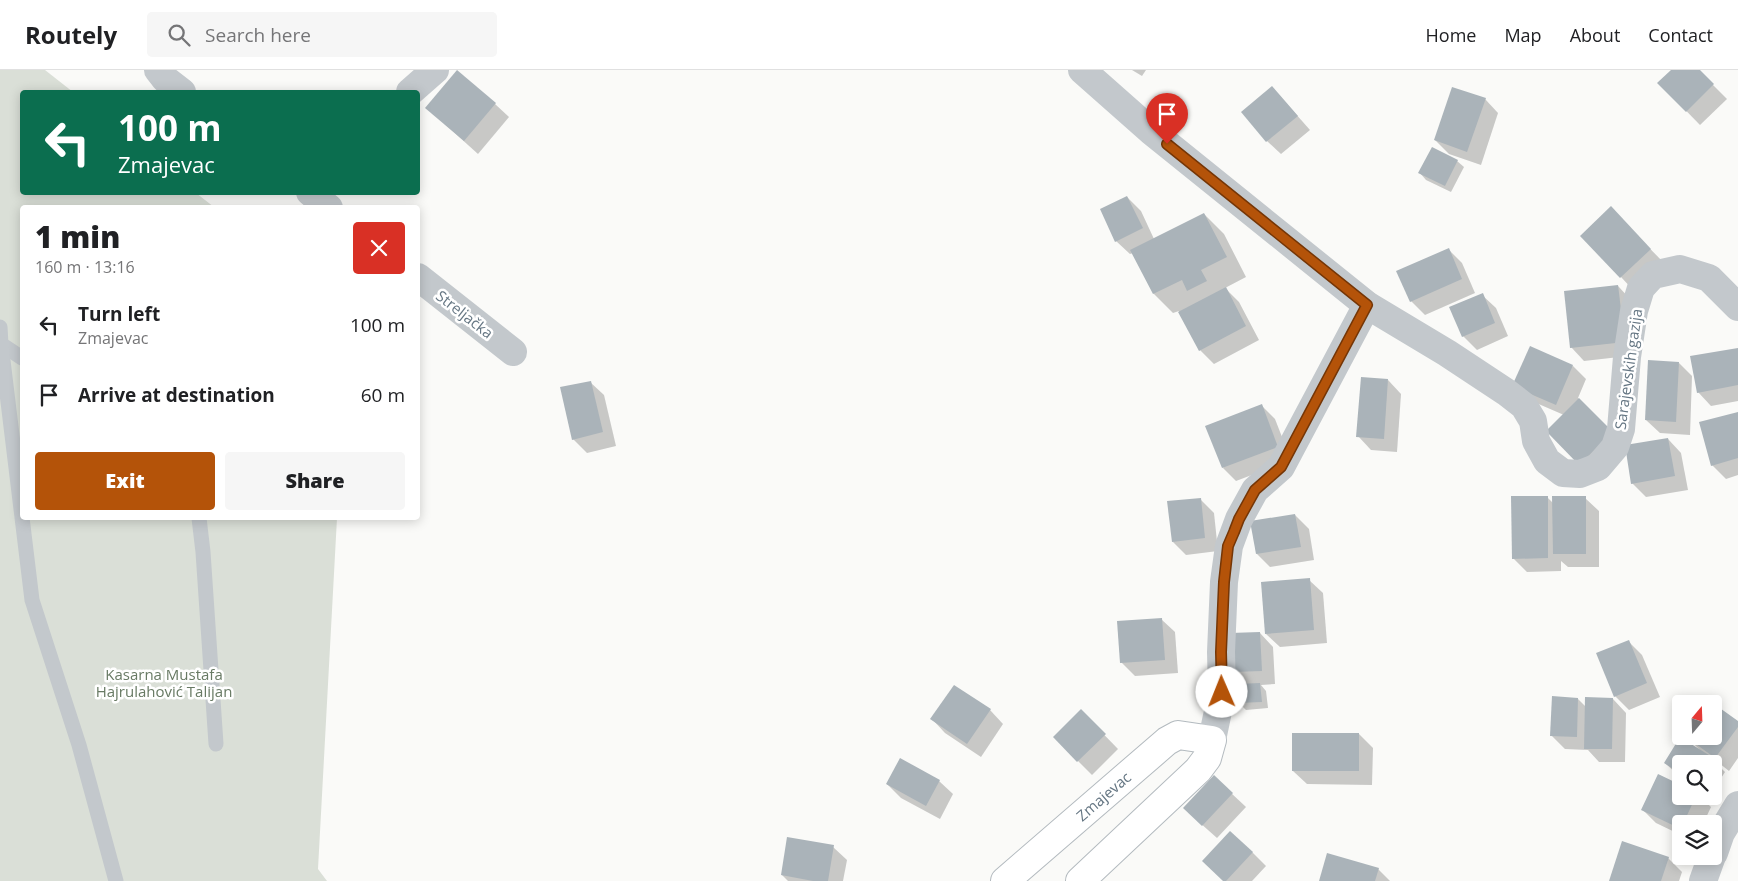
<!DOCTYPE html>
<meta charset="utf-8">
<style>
body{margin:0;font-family:"Open Sans",sans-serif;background:#f6f6f6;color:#202124;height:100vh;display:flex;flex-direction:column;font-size:19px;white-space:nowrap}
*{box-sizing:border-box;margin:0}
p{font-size:16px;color:#757577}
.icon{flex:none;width:28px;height:28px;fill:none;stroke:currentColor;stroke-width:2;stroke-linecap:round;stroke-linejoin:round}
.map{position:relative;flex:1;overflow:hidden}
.details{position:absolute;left:20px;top:135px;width:400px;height:315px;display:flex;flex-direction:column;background:#fff;border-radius:5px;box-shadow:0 2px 12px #0003}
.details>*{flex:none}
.banner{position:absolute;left:20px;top:20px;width:400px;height:105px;border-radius:5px;box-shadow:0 2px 12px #0003;background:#0b6e4f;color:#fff;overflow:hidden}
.needle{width:32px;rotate:19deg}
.tools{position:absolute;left:1672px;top:625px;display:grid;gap:10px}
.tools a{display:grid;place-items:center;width:50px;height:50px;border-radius:5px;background:#fff;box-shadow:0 2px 12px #0003;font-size:25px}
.pin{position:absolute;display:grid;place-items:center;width:42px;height:42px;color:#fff;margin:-51px -21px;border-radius:50% 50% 50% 0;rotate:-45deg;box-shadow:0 0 5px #0007}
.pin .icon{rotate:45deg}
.me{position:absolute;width:55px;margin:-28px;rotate:359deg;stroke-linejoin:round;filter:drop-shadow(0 0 4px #0008)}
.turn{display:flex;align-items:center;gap:18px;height:105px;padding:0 15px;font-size:22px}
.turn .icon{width:65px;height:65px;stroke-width:2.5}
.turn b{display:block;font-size:35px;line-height:42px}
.round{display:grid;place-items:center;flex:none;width:52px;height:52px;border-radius:5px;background:#f6f6f6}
.headline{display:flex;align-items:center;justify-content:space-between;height:85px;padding:0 15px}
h1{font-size:30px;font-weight:800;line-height:38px}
.action{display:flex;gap:10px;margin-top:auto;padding:10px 15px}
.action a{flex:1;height:58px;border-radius:5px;background:#b45309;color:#fff;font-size:20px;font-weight:800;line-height:58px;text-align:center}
.action a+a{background:#f6f6f6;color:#202124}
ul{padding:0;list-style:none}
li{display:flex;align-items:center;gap:15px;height:70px;padding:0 15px}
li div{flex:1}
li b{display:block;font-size:19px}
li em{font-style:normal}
header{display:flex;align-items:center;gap:30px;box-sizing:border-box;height:70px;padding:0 25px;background:#fff;border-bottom:1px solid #e0e0e0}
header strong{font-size:24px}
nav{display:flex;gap:28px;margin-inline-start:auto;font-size:18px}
.search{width:350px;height:45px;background:#f6f6f6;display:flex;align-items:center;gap:12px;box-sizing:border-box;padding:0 18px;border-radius:5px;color:#757577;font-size:19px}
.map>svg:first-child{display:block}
</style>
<header>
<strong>Routely</strong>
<div class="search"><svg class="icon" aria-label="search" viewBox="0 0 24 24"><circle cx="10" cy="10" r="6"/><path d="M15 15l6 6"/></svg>Search here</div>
<nav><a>Home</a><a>Map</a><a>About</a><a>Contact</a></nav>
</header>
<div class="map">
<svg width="1738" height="811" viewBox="0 0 1738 811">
<rect width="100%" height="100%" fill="#fafaf8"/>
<polygon fill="#dadfd7" points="0,0 45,0 73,22 22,22 22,122 196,123 214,137 22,138 22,448 337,448 318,799 327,811 0,811"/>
<g fill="#0003">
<polygon points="1132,0 1146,0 1142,6"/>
<polygon points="1673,0 1698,0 1727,29 1700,55 1659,13"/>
<polygon points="1272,17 1310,60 1281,84 1267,71"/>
<polygon points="1485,29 1498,43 1481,95 1449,84 1435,70"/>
<polygon points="495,34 509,47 478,84 427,38"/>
<polygon points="1457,91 1464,97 1451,122 1426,110 1420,103"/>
<polygon points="1127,127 1141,141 1154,169 1204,144 1224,164 1246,207 1225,218 1239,232 1259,270 1214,294 1200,280 1179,241 1173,243 1154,224 1133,183 1130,184 1116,171"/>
<polygon points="1624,152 1664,193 1634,221 1621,207"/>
<polygon points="1449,180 1462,193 1475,223 1425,245 1411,231"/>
<polygon points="1618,216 1631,230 1637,285 1584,291 1571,277"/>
<polygon points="1482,225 1496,238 1508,266 1477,280 1463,266"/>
<polygon points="1738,279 1738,331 1711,336 1698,322"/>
<polygon points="1679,293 1692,306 1690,365 1660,363 1646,350"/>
<polygon points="1573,296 1586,309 1578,328 1626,376 1594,407 1564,345 1527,329 1513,315"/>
<polygon points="1388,310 1401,324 1397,382 1371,380 1358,366"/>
<polygon points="590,312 604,325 616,376 587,383 573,369"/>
<polygon points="1262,336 1275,349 1291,390 1236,411 1223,398"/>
<polygon points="1738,343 1738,405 1726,409 1712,395"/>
<polygon points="1668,369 1681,383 1688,420 1646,427 1632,413"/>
<polygon points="1547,427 1554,434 1585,428 1599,441 1599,497 1568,497 1561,491 1561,501 1527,502 1513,488"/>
<polygon points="1200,429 1214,443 1218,481 1186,485 1173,472"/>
<polygon points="1295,445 1309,459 1314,490 1270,497 1257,484 1252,452"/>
<polygon points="1309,510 1323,523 1327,573 1280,577 1266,564"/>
<polygon points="1161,549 1175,562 1178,603 1135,606 1121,592"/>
<polygon points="1260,563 1273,577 1275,614 1261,615 1266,621 1268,638 1246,640 1239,633 1246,615 1233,602"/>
<polygon points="1628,571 1642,585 1660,627 1629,640 1615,626"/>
<polygon points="1578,629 1586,637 1613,629 1626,643 1625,692 1599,692 1588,680 1565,679 1552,666"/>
<polygon points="1714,635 1738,653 1738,688 1729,701 1719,693 1718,695 1725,702 1714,719 1714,694 1681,694 1681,708 1665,693 1700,680 1686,666 1714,666"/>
<polygon points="990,640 1003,654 981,687 945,663 932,649"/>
<polygon points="1081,641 1118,679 1092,705 1054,667"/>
<polygon points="1359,664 1373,678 1372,715 1307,714 1293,701"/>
<polygon points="1659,705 1681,716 1681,726 1700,726 1711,737 1703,754 1681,754 1681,765 1656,753 1643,740"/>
<polygon points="1214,707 1246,737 1217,768 1199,752"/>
<polygon points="939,711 953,724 940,749 901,728 887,714"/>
<polygon points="833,777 847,790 843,811 788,811 782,805"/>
<polygon points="1252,782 1266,796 1252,811 1224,811"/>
<polygon points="1668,788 1682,802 1679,811 1610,811"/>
<polygon points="1378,799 1390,811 1320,811"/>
</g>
<g fill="#aab3b9">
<polygon points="457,0 496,33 464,71 425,38"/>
<polygon points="1671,0 1700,0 1714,14 1686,42 1657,13"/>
<polygon points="1272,16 1298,46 1266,72 1241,42"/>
<polygon points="1452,17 1486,28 1467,82 1434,70"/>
<polygon points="1432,77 1458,90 1445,116 1418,103"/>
<polygon points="1127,126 1143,158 1115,172 1100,139"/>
<polygon points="1611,136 1651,179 1620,208 1580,166"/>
<polygon points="1204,143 1227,187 1201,200 1207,211 1187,221 1182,210 1153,224 1130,180"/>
<polygon points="1449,178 1462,209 1410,232 1396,201"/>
<polygon points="1618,215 1625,272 1570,278 1564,221"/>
<polygon points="1226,217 1246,256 1199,281 1178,242"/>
<polygon points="1483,223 1495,253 1462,267 1449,237"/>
<polygon points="1530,276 1573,295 1556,335 1512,316"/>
<polygon points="1738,278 1738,315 1697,323 1690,286"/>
<polygon points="1648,290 1679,292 1676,352 1645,350"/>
<polygon points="1361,307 1388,309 1384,369 1356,367"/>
<polygon points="591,311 603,362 572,370 560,317"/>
<polygon points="1579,328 1613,362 1579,395 1546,361"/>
<polygon points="1262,334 1278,377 1222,398 1205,356"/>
<polygon points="1738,342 1738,388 1711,396 1699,352"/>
<polygon points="1668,368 1675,406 1631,414 1625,375"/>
<polygon points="1511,426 1548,426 1548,488 1512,489"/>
<polygon points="1552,426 1586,426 1586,484 1553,484"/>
<polygon points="1201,428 1205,468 1172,472 1167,431"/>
<polygon points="1295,444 1301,477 1256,484 1250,451"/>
<polygon points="1310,508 1314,560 1265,564 1261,512"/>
<polygon points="1162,548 1165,590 1120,593 1117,551"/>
<polygon points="1260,562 1262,601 1232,602 1230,563"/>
<polygon points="1629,570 1647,613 1614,627 1596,583"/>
<polygon points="1260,613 1262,632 1238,633 1237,614"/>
<polygon points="954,615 991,639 967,674 930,649"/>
<polygon points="1552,626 1578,628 1577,667 1550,666"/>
<polygon points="1585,627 1613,628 1612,679 1584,679"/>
<polygon points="1710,631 1738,651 1738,657 1715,688 1685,666 1714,666 1714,634 1708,634"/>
<polygon points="1081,639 1106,664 1077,692 1053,667"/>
<rect x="1292" y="663" width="67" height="38"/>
<polygon points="1680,667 1712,687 1708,694 1681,694 1681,704 1664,693"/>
<polygon points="900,688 940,710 926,736 886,714"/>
<polygon points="1658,704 1681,715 1681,726 1696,726 1683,754 1681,754 1681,759 1641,740"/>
<polygon points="1214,705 1233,723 1202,756 1183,738"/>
<polygon points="1230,761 1253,782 1226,811 1223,811 1202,791"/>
<polygon points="787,767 834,775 828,811 813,811 781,805"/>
<polygon points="1622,771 1669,787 1661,811 1609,811"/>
<polygon points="1327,783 1379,798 1375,811 1319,811"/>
</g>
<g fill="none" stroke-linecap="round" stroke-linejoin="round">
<g stroke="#b3babf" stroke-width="30">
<g id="secondary">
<path id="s1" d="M1005,811l162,-140 11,-6 34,5 -5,18 -9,12 -118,111"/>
</g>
</g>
<g stroke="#c3c8cc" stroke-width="15">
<polyline points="0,257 1,274 22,288"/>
<polyline points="1,274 32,530 79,675 116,811"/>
<polyline points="199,448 203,482 216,674"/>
</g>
<g stroke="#c3c8cc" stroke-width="28">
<polyline points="158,0 165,9 182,22"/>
<polyline points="1082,0 1151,61 1367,235 1447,283 1506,322 1524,336 1533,351 1536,371 1547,391 1563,403 1580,404 1598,397 1615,377 1621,359 1627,287 1634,241 1641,218 1653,205 1680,199 1709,208 1738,237"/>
<polyline points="410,22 435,0"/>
<polyline points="310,122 329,138"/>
<polyline points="418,207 513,282"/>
<polyline points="1212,670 1222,622 1221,582 1224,512 1229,476 1239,449 1255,420 1281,397 1367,235"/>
<polyline points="1714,783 1721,763 1738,735"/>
<polyline points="1703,811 1712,786"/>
</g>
<use href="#secondary" stroke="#fff" stroke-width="28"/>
</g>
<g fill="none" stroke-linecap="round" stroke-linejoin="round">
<g stroke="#753606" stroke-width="12">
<polyline id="route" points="1167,74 1367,235 1281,397 1255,420 1239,449 1234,462 1228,476 1224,512 1221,582 1222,622"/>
</g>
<use href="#route" stroke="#b45309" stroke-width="9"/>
</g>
<g text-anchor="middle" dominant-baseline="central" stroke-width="5" stroke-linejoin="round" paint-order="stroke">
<g font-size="15" fill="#657683" stroke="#fff">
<text transform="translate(465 244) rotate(38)">Streljačka</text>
<text transform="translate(1628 299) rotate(-82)">Sarajevskih gazija</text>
<text stroke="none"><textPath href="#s1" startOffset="130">Zmajevac</textPath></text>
</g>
<g font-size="15" fill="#687a64" stroke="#fff">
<text x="164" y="604">Kasarna Mustafa<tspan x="164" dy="17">Hajrulahović Talijan</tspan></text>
</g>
</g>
</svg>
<div class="tools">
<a><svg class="needle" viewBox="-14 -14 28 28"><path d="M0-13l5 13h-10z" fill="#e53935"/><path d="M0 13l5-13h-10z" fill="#757577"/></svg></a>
<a><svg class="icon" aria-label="search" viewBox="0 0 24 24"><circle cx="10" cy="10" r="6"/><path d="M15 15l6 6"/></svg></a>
<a><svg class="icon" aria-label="layers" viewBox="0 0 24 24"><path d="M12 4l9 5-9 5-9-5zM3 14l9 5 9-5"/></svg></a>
</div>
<div class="pin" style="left:1167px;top:74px;background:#d93025"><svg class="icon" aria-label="arrive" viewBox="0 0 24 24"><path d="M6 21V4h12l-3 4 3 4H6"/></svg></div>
<svg class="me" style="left:1222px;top:622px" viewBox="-20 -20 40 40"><circle r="19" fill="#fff"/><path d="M0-13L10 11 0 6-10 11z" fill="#b45309"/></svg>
<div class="banner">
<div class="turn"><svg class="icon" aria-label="left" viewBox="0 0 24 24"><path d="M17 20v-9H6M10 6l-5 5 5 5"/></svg><div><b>100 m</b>Zmajevac</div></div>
</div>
<section class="details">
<div class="headline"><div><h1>1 min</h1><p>160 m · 13:16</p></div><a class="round" style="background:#d93025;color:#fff"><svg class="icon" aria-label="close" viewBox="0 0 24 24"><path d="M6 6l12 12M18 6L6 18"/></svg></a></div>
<ul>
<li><svg class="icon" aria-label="left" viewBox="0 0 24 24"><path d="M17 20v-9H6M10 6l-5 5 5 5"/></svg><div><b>Turn left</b><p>Zmajevac</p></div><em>100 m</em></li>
<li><svg class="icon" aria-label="arrive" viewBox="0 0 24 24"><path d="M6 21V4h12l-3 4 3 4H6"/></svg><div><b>Arrive at destination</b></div><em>60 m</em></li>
</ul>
<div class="action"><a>Exit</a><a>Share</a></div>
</section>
</div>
